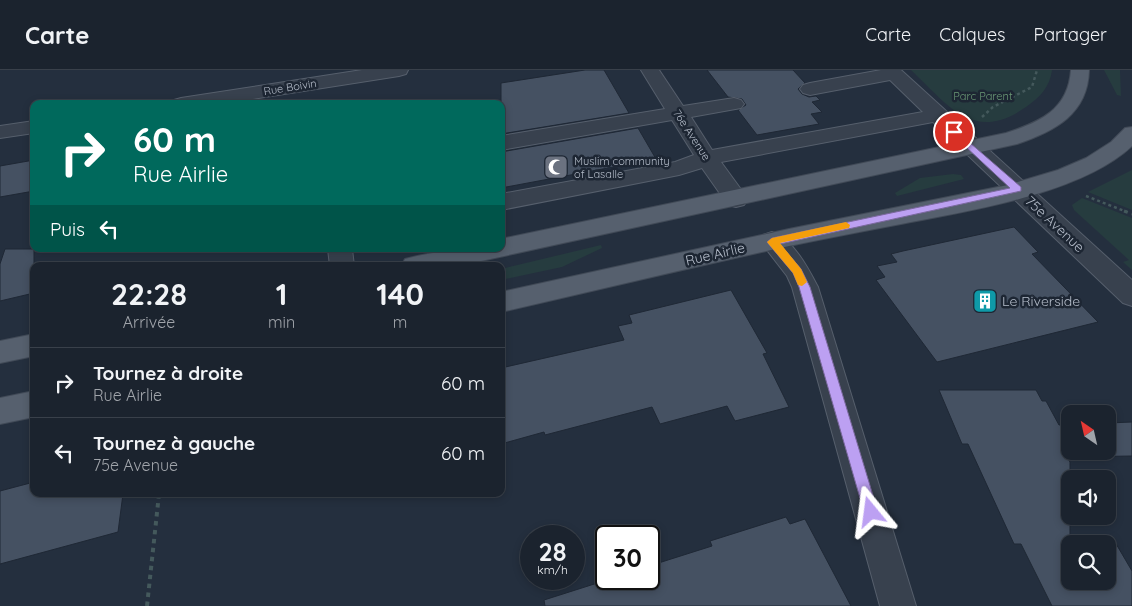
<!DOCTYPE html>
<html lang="fr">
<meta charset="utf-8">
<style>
body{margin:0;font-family:Quicksand,sans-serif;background:#282f3a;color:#f1f3f6;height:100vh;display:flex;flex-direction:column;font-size:19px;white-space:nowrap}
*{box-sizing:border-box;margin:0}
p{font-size:16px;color:#a0a4aa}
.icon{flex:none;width:28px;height:28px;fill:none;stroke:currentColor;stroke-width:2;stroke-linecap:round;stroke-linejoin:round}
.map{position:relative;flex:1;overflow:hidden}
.sheet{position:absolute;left:30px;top:192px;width:475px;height:235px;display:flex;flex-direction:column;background:#1b232e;border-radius:10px;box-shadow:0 2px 8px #0003,0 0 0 1px #39404a}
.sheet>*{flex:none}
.top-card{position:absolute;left:30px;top:30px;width:475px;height:152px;border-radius:10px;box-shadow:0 2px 8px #0003,0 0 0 1px #39404a;background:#00695c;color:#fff;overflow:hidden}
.needle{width:32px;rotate:326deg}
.controls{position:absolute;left:1061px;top:335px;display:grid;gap:10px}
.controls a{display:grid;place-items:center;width:55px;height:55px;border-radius:10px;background:#1b232e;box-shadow:0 2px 8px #0003,0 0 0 1px #39404a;font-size:25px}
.speed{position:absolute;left:520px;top:455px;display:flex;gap:10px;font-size:25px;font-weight:700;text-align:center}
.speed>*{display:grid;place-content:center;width:65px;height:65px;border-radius:50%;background:#1b232e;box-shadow:0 2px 8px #0003,0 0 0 1px #39404a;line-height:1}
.speed small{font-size:12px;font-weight:400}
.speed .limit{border:2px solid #111;border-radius:8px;background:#fff;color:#111}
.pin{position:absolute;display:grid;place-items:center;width:42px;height:42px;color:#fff;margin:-21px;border:2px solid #fff;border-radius:50%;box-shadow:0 1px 5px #0007}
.me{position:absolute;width:55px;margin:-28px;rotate:344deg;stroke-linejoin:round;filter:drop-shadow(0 0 4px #0008)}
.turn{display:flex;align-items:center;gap:18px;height:105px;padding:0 20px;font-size:22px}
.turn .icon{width:65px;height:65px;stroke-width:2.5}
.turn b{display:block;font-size:35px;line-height:42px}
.then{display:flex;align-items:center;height:48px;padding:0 20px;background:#0003;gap:10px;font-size:19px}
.eta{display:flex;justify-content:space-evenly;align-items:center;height:85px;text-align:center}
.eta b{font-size:30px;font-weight:700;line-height:35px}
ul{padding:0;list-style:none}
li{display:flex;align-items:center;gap:15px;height:70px;padding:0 20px;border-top:1px solid #39404a}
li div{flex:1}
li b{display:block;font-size:19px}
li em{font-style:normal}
header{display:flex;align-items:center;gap:30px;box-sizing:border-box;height:70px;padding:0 25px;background:#1b232e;border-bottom:1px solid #39404a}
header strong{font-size:24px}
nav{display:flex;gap:28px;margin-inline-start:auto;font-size:18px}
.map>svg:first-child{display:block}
</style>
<header>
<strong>Carte</strong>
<nav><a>Carte</a><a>Calques</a><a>Partager</a></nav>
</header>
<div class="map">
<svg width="1132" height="536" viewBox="0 0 1132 536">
<rect width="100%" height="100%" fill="#242f3e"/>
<g fill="#263c3f">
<path d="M911,0h141c-2,17 -12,27 -26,37 -53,37 -78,-2 -115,-37z"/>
<polygon points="1104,0 1120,0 1121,26 1117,25"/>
<polygon points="1132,100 1132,140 1088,122"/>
<polygon points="953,104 961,105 964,109 897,126 895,123 920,108"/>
<polygon points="1082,128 1132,148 1132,200 1123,192 1129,190 1074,140 1072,135"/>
<polygon points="601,175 602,178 562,197 501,210 501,199"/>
</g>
<g fill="#455162" stroke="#1f2835">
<polygon points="585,0 604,0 629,43 501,64 501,13"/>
<polygon points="707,0 793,0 805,13 798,19 802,24 809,27 816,26 820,30 812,32 822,42 811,44 819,54 757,65 738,40 746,35 742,29 728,27"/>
<polygon points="638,58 656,89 501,118 501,82"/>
<polygon points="34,90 34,121 0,127 0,96"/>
<polygon points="1014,157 1038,182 1032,184 1098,252 937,292 876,210 885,207 877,196 897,192 891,184 903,181"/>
<polygon points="5,179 34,179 34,223 0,231 0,194"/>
<polygon points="731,220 767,283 763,284 789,337 735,351 727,336 660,354 652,337 545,365 544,362 501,374 501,298 624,270 618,256 632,253 629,245"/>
<polygon points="939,320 1036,320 1042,331 1046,331 1059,355 1070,354 1070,381 1108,381 1108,353 1132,352 1132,386 1067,387 1070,392 1070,511 1108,511 1108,474 1078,474 1115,472 1132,501 1132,536 1052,536 1021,474 1014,474 968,374 962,374"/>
<polygon points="34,412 34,424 123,424 118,462 0,494 0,421"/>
<polygon points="786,447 790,454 805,449 851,536 545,536 544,530 610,509 649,509 649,496 712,476 710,471"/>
</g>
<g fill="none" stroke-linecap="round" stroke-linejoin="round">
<g stroke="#565f6c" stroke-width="2">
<g id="minor">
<polygon points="362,0 408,0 406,4 399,6 221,34 171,34 174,30 181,28"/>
<polygon points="641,0 659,0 683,36 734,28 741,30 744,34 741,38 691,47 712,80 923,42 890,10 810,25 803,23 800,19 803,15 810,13 881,0 901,0 1132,210 1132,236 1123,233 933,52 721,92 748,129 744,135 736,137 728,135 702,98 679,105 501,140 501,124 675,92 694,85 672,50 501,80 501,66 665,39"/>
<polygon points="34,51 34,63 0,68 0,56"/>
<path d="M772,162c21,7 36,36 46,55l98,319h-36l-88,-319 -5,-11 -27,-35 3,-6z"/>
<polygon points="328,179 352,179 354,196 330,196"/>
</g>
</g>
<g stroke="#414a57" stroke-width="2">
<g id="major">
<path d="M1071,0h18c-1,44 -34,61 -72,74l-559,122h-57l4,-7c32,-9 63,-10 96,-10v-10l505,-106c34,-11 62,-23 65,-63z"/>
<path d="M1132,57v19c-51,48 -164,65 -231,78 -37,7 -74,14 -112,22 -96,21 -192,44 -288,66v-20l288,-63 219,-44 50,-15 28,-12 25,-16 14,-14z"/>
<polygon points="34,264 34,286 0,293 0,271"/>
<polygon points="34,321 34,347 0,354 0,328"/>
</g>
</g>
<g stroke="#44595c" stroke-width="2.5" stroke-dasharray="3 3" stroke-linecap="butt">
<polyline points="982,47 993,37 1032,17 1037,0"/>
<polyline points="1086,126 1127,142"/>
</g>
<polyline stroke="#44595c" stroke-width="3" stroke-dasharray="4 4" stroke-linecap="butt" points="1124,141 1132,144"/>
<polyline stroke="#44595c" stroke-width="4" stroke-dasharray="4.5 4.5" stroke-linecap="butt" points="147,536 159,424"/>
<use href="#minor" fill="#38414e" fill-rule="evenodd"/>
<use href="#major" fill="#56606e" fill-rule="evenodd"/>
</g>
<polygon fill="#bca0f2" stroke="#7a689d" points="954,59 1021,117 1021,121 780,174 801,199 810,217 878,442 876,447 871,449 866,447 864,442 799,217 793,203 767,172 772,168 1010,118 951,63 951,60"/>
<polygon fill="#f59e0b" points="846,152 850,155 849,158 780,173 801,199 807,212 802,216 798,215 793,203 767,172 772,168"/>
<defs>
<g id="mosque-square" transform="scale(1.25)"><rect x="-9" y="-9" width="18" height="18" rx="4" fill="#6b7280" stroke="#1d2633"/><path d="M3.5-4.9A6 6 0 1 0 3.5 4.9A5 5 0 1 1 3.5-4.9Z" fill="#fff"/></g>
<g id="building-square" transform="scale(1.25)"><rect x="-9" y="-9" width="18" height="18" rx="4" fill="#0f9aa8" stroke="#1d2633"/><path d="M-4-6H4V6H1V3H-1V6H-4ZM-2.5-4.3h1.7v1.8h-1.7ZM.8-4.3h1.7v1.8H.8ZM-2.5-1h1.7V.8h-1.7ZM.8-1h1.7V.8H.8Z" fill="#fff"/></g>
</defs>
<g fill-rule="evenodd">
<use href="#mosque-square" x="556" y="97"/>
<use href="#building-square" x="985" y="231"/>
</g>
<g text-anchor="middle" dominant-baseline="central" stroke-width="5" stroke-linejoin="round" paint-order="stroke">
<g font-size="11" fill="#b4bcc9" stroke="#1d2633">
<text transform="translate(290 17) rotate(-9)">Rue Boivin</text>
<text transform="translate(692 65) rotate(57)">76e Avenue</text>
</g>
<g font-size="11" fill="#6b9a76" stroke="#1d2633">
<text x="983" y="26">Parc Parent</text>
</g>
<g font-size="11" fill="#b4bcc9" stroke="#1d2633" text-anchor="start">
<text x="574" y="91">Muslim community<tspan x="574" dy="13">of Lasalle</tspan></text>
</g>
<g font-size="14" fill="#b4bcc9" stroke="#1d2633">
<text transform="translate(1055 154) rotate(43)">75e Avenue</text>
<text transform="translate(715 184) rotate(-13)">Rue Airlie</text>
</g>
<g font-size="14" fill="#b4bcc9" stroke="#1d2633" text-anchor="start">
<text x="1002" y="231">Le Riverside</text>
</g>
</g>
</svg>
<div class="controls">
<a><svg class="needle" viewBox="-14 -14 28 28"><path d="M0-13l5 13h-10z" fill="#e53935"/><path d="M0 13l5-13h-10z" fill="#a0a4aa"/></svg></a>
<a><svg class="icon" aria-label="sound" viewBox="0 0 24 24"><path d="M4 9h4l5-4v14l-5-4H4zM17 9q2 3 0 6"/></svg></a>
<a><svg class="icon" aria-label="search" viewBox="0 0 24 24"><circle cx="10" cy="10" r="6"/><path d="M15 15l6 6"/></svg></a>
</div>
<div class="speed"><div>28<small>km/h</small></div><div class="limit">30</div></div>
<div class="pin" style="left:954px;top:62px;background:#d93025"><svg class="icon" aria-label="arrive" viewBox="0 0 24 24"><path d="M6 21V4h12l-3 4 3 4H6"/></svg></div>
<svg class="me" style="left:871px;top:442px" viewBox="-20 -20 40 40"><path d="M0-17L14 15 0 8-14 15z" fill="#bca0f2" stroke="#fff" stroke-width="4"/></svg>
<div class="top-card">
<div class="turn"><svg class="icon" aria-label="right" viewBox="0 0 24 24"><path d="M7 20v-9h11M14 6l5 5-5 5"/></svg><div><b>60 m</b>Rue Airlie</div></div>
<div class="then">Puis<svg class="icon" aria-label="left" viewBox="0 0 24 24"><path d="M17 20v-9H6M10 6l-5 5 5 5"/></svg></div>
</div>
<section class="sheet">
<div class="eta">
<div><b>22:28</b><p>Arrivée</p></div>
<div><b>1</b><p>min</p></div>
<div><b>140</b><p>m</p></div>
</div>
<ul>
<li><svg class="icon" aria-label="right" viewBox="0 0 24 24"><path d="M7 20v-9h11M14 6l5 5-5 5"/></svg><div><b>Tournez à droite</b><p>Rue Airlie</p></div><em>60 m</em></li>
<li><svg class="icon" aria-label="left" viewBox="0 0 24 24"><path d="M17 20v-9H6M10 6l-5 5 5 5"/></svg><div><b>Tournez à gauche</b><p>75e Avenue</p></div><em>60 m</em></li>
</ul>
</section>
</div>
